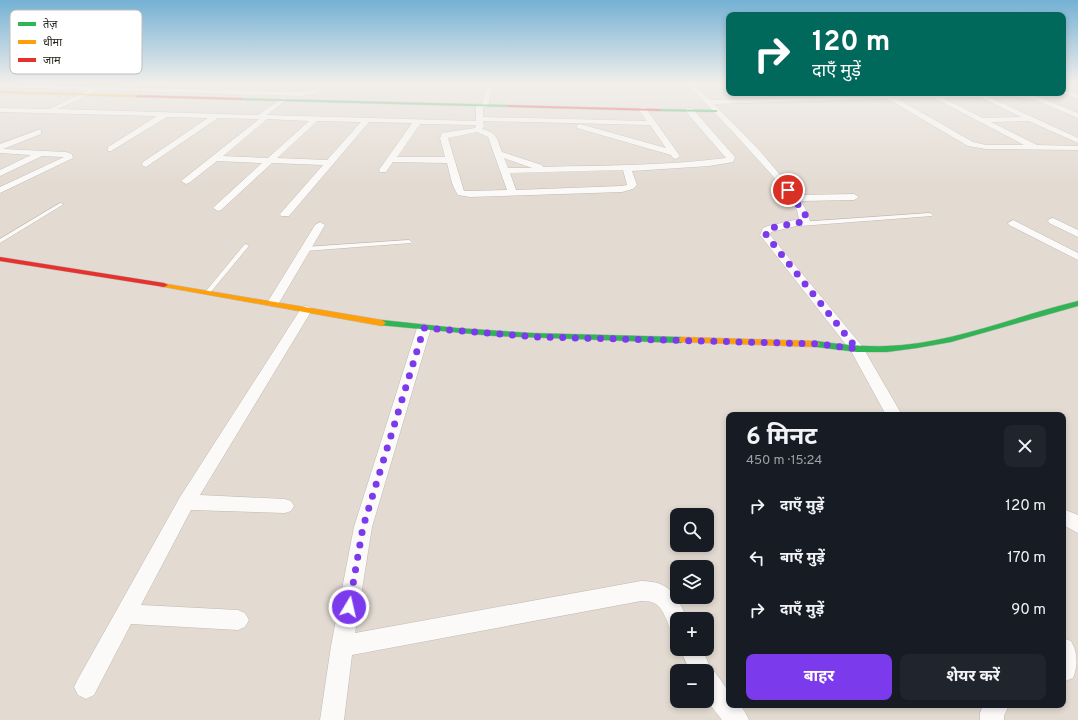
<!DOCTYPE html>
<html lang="hi">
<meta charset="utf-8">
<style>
body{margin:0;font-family:Overpass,"Noto Sans Devanagari",sans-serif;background:#20242c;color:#f1f3f6;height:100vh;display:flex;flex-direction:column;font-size:15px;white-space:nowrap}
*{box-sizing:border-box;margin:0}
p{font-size:13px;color:#9ea1a6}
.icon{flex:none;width:22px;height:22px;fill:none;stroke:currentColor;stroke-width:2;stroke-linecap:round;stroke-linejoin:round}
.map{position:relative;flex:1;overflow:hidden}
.sheet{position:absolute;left:726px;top:412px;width:340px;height:296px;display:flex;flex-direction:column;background:#171b24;border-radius:8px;box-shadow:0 2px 6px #0003}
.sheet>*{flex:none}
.hud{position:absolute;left:726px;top:12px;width:340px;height:84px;border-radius:8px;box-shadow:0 2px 6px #0003;background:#00695c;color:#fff;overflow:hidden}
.tools{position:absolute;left:670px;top:508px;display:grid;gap:8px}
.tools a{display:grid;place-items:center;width:44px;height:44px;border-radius:8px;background:#171b24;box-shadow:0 2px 6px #0003;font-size:20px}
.pin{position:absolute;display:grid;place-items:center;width:34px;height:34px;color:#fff;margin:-17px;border:2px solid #fff;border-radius:50%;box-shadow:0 1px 4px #0007}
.me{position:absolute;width:44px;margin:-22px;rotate:9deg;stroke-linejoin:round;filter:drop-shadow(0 0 3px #0008)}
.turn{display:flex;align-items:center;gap:14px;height:84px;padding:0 20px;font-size:18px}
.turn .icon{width:52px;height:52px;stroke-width:2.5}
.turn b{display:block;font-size:28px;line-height:34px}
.round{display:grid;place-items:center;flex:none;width:42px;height:42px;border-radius:8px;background:#20242c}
.overview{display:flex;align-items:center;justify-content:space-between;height:68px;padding:0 20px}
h1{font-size:24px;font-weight:700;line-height:30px}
.button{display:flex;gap:8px;margin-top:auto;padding:8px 20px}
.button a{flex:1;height:46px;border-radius:8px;background:#7c3aed;color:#fff;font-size:16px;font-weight:700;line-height:46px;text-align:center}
.button a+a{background:#20242c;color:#f1f3f6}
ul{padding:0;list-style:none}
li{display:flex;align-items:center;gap:12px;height:52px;padding:0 20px}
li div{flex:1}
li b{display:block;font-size:15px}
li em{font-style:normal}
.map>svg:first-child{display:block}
</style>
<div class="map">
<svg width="1078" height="720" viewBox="0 0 1078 720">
<rect width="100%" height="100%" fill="#e3dbd2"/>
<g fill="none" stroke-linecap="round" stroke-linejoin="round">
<g stroke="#bfb9b2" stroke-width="1">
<g id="lane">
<polygon points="60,203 64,204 0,243 0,239"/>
<polygon points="930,213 933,215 932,216 800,226 797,224 800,222"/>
<polygon points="409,240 412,242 411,243 305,251 302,249 305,247"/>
<polygon points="246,244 249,246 248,247 210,293 206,293 205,292 206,291 244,245"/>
</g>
</g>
<g stroke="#bfb9b2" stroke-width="1">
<g id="street">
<path d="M0,84l301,8 12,-2 7,-6h7l-10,9 -16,3 -203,-6 -40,19 200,6 26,-18 2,1v2l-19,15 209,6v-15l3,-2 3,1 5,-21h6l-5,22 -5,2v9l164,4 -9,-12 4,-2h3l35,49 -4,3 -3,-1 -2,-3 -94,-27 -1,-2 4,-2 86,24 -16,-23 -167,-4 1,5 -2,3c15,4 15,9 20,23l40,13 1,2c61,-2 123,-1 183,-9l-40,-46v-4h6l43,49 -2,5 -24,4 -77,5 5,14 -4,4 -11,3 -152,5 -12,-2c-7,-10 -8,-21 -11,-32l-54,-1 -7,10h-6l-1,-2 33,-47 -43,-1 -80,94h-8l-1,-2 43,-49 -51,-2 -51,47 -3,1 -5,-3 2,-2 47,-43 -45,-2 -28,22 -3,1 -5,-3 78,-62 -41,-1 -72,49 -3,-1 -1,-2 1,-2 65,-44 -41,-1 -56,34h-3v-4l49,-31 -157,-4v-4l50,1 38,-19 -88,-3zM267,119l42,2 -41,37 -45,-2zM317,121l44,1 -34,38 -50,-2zM420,124l56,1 -1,3 -33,5 -2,5 5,19h-48zM477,132l11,5 19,53 -37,1h-6l-1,-3 -15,-50zM504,158l28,10h-24zM623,170l4,15 -5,1 -106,4 -6,-17z"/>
<path d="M687,84h7l16,16 309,-7 20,4 39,16v5l-43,-18 -22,-4 -24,1 89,41v5l-49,-22 -38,1 46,23 41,1v4l-92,-1 -18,-3 -80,-47 -174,5 45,46 38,45 57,-1 5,3 -5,3 -53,1 5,9 4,11 -1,2 -38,9 -1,3 92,111 40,69h-16l-35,-64 -91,-116 3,-7 5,-2 31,-7 -2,-9 -25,-35 -39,-43zM979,97h1l41,20 -38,1 -40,-20zM935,98l1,1 88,46h-38l-13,-3 -75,-43z"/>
<polygon points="1063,89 1078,95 1078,99 1062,93"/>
<polygon points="38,130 41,130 41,134 3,149 66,152 72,154 73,158 0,193 0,187 64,157 42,156 0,176 0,170 31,155 0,153 0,144"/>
<polygon points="1053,218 1078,230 1078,237 1049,223 1048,221 1049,219"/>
<polygon points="1013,220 1078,253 1078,260 1009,225 1008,223"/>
<polygon points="320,222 325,225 279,303 277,306 269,306 267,303 315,225"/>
<polygon points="306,306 310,307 312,310 200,495 285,499 291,501 294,506 291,511 285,513 191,510 141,605 238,610 245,613 249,620 245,627 238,630 131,624 94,695 86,699 78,695 74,687 78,679 180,497 300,310 302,307"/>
<path d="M424,324l5,1 2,3 -59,199 -17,106 286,-52c29,0 36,14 46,38h-10v12l-7,-3c-7,-16 -9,-28 -29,-27l-289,54 -8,65h-24l11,-74 23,-119 63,-199 2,-3z"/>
<polygon points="1063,509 1078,515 1078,533 1063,525"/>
<path d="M1063,638l8,3c7,12 7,24 2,37l-10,4z"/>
<polygon points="680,649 702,649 712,671 715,672 729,692 729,705 740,705 745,712 749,720 722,720 707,701 707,671 690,671"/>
<polygon points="983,705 1009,705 1004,716 1004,720 980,720 980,713"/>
</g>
</g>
<g stroke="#bfb9b2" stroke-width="1">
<g id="fast">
<polygon points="239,98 509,105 511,106 509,107 241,100"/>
<polygon points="659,109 716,110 718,111 716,112 657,111"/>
<path d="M1078,301v5l-127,36 -34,6 -30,4h-30l-41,-5 -4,-3 4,-3c23,3 46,6 70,5 66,-2 129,-30 192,-45z"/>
<polygon points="382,320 457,328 532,333 681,337 685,340 681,343 494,336 379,325 378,323 379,321"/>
</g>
</g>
<g stroke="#bfb9b2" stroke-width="1">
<g id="slow">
<polygon points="0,91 138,95 140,96 138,97 0,93"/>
<polygon points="161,283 382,320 386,323 382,326 164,287 161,287"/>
<polygon points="681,337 816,341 820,344 816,347 678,342 677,340"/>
</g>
</g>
<g stroke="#bfb9b2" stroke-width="1">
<g id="jam">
<polygon points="138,95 241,98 243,99 241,100 136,97"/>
<polygon points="507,105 659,109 661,110 659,111 509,107"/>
<polygon points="0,257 164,283 168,285 164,287 0,261"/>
</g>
</g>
<use href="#lane" fill="#fbfaf8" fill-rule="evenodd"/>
<use href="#street" fill="#fbfaf8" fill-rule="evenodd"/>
<use href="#fast" fill="#30b455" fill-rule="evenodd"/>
<use href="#slow" fill="#ff9f0a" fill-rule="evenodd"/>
<use href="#jam" fill="#e5322d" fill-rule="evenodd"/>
</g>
<linearGradient id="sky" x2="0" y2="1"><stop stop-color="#74b1d4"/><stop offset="0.45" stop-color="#f2efeb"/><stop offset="1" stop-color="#f2efeb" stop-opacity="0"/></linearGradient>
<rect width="1078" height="185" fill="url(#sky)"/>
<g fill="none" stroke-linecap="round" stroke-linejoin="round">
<path stroke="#7c3aed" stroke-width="7" stroke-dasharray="0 12.6" d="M349,607l14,-80 61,-199 115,9 244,6 37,1 37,5 -91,-114 1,-5c12,-6 26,-5 38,-9l1,-5 -18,-26"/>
</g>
<rect x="10" y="10" width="132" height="64" rx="6" fill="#fff" stroke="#bebdbb" stroke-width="1"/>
<rect x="18" y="22" width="18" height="4" fill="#30b455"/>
<rect x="18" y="40" width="18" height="4" fill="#ff9f0a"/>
<rect x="18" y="58" width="18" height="4" fill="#e5322d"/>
<g font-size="11" fill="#27221c">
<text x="43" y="28">तेज़</text>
<text x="43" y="46">धीमा</text>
<text x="43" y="64">जाम</text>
</g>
</svg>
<div class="tools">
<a><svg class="icon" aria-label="search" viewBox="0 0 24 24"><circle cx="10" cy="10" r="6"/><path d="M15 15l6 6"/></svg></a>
<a><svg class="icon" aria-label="layers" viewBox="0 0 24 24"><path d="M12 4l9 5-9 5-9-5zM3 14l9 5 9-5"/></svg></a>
<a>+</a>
<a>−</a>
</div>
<div class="pin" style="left:788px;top:190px;background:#d93025"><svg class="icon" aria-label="arrive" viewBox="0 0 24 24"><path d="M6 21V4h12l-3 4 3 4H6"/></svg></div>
<svg class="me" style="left:349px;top:607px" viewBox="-20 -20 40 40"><circle r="17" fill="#7c3aed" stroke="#fff" stroke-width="3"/><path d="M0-11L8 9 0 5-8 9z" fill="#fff"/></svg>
<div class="hud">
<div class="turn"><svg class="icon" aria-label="right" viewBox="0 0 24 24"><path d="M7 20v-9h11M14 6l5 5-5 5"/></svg><div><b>120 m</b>दाएँ मुड़ें</div></div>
</div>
<section class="sheet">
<div class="overview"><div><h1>6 मिनट</h1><p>450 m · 15:24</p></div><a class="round"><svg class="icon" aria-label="close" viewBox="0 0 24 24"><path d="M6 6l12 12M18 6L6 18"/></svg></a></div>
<ul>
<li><svg class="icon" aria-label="right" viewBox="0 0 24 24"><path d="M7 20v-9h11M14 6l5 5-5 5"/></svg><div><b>दाएँ मुड़ें</b></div><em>120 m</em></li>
<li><svg class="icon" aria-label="left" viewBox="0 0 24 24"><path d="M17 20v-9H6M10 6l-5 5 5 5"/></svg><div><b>बाएँ मुड़ें</b></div><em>170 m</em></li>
<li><svg class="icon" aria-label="right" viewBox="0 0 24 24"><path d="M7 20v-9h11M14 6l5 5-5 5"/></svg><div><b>दाएँ मुड़ें</b></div><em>90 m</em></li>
</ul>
<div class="button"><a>बाहर</a><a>शेयर करें</a></div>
</section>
</div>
